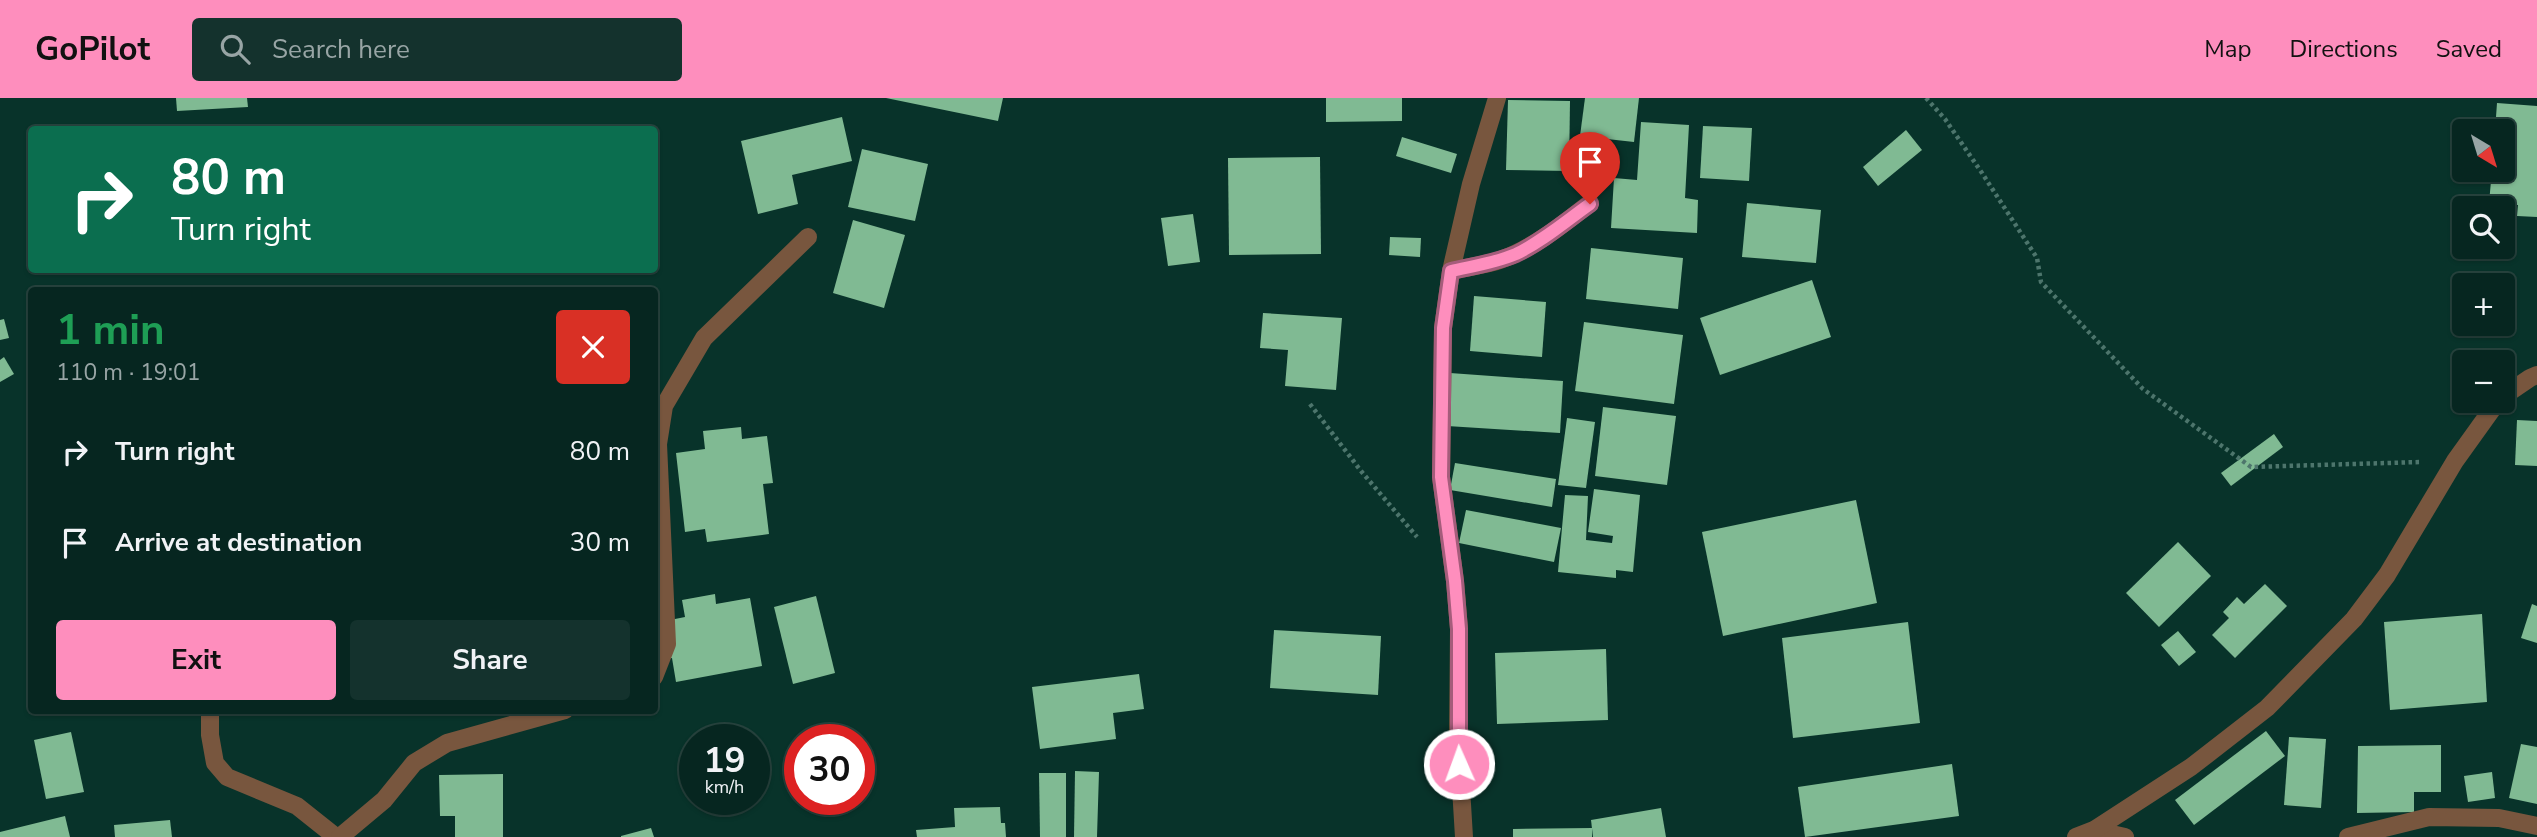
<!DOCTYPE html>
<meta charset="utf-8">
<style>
body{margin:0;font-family:"Nunito Sans",sans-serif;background:#14322d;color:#f1f3f6;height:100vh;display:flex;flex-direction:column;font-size:26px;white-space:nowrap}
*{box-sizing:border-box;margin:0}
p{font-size:23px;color:#98a5a5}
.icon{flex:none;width:38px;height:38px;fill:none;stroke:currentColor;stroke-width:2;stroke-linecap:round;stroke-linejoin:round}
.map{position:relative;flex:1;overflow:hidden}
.side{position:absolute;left:28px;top:189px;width:630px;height:427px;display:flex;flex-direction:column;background:#062620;border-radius:7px;box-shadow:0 2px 5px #0004,0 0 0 2px #27433e}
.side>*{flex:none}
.guide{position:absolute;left:28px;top:28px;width:630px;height:147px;border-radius:7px;box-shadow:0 2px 5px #0004,0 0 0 2px #27433e;background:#0b6e4f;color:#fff;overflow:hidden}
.needle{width:46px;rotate:142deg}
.controls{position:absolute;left:2452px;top:21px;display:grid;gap:14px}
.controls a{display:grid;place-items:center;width:63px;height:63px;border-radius:7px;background:#062620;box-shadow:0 2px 5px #0004,0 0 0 2px #27433e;font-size:35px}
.speed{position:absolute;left:679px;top:626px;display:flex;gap:14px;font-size:35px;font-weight:700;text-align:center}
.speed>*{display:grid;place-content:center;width:91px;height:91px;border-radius:50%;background:#062620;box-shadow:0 2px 5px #0004,0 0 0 2px #27433e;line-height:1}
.speed small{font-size:18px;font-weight:400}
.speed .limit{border:10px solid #d22;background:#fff;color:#111}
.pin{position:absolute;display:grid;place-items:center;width:60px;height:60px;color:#fff;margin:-72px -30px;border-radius:50% 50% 50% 0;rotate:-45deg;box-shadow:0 0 7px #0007}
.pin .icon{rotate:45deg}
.me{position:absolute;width:77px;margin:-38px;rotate:358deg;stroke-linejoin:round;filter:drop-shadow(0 0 5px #0008)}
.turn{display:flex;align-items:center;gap:24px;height:147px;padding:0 28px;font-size:32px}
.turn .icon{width:91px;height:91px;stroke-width:2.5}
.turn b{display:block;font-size:49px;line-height:60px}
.round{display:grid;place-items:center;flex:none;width:74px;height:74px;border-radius:7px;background:#14322d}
.headline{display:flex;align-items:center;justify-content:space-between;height:119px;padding:0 28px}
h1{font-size:42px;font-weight:700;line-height:52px;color:#1e9e55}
.button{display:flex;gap:14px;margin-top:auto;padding:14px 28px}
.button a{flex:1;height:80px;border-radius:7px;background:#fe8ebd;color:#111;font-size:28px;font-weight:700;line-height:80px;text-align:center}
.button a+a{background:#14322d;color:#f1f3f6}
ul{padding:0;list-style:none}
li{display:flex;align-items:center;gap:21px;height:91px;padding:0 28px}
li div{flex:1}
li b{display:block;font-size:26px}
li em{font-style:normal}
header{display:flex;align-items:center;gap:42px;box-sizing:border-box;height:98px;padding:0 35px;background:#fe8ebd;color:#111}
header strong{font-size:33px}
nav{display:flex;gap:38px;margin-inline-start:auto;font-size:24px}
.search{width:490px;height:63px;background:#14322d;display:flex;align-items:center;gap:18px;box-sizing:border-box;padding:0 24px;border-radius:7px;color:#98a5a5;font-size:26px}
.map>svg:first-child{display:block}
</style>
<header>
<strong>GoPilot</strong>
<div class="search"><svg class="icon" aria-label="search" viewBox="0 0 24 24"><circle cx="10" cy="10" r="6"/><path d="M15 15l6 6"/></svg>Search here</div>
<nav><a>Map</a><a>Directions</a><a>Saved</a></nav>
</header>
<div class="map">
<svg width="2537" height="739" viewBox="0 0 2537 739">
<rect width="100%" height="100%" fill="#08332a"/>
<g fill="#80ba93">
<polygon points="176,0 247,0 248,9 177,13"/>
<polygon points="886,0 1003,0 998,23"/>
<polygon points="1326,0 1402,0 1402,23 1326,24"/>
<polygon points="1585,0 1639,0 1634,44 1580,38"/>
<polygon points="1508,2 1570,3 1569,73 1506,72"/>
<polygon points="2497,5 2537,8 2537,119 2517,118 2518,107 2489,105 2492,72 2502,72 2502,33 2495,33"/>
<polygon points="842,19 852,63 792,77 798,106 758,116 741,43"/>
<polygon points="1641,24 1689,27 1685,100 1698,102 1697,135 1611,130 1614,80 1637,82"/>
<polygon points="1703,28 1752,30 1749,83 1700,80"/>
<polygon points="1906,32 1922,52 1878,88 1863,69"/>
<polygon points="1402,39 1457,56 1451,75 1396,58"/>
<polygon points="862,51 928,66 915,123 848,109"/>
<polygon points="1320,59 1321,156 1229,157 1228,60"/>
<polygon points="1747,105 1821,112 1816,165 1742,159"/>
<polygon points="1193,116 1200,164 1168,168 1161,120"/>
<polygon points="853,122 905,137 884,210 833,195"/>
<polygon points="1390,139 1421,140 1420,159 1389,157"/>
<polygon points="1591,150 1683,160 1678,211 1586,201"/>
<polygon points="1812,182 1831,239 1720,277 1700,220"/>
<polygon points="1474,198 1546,204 1542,259 1470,253"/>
<polygon points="1263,215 1342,220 1336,292 1285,288 1288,252 1260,250"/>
<polygon points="4,221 9,240 0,242 0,222"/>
<polygon points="1584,224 1683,237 1674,306 1575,293"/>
<polygon points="4,259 14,276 0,284 0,262"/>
<polygon points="1450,275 1563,283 1560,335 1447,328"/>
<polygon points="1603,309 1676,318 1667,387 1595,378"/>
<polygon points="1567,320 1595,324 1586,390 1558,387"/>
<polygon points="2517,322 2537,323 2537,368 2515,367"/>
<polygon points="741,329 742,341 767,338 773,385 763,386 769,436 707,444 705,431 685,434 676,355 705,351 703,333"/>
<polygon points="2274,336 2283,349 2231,388 2221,375"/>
<polygon points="1455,365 1556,381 1552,409 1450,392"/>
<polygon points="1594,391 1640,397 1633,474 1616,472 1616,480 1558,474 1565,397 1588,398 1586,442 1612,445 1613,438 1588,434"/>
<polygon points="1856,402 1877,505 1723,538 1702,434"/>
<polygon points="1466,412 1561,430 1554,464 1459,445"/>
<polygon points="2178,444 2211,478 2159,529 2126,495"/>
<polygon points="2265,486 2287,508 2235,560 2212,537 2229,520 2223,514 2237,499 2244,506"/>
<polygon points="715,496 716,506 750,500 762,568 676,584 672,560 661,562 655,525 685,519 682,502"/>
<polygon points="816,498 835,575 793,586 774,509"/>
<polygon points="2532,506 2537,508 2537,545 2521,540"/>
<polygon points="2482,516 2487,604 2390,612 2384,524"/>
<polygon points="1908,524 1920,625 1793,640 1782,540"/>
<polygon points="1274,532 1381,538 1378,597 1270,590"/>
<polygon points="2178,533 2196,554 2179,568 2161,547"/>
<polygon points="1606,551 1608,622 1497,626 1495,555"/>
<polygon points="1139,576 1144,611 1113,615 1116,641 1040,651 1032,589"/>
<polygon points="2266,633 2285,658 2194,727 2175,702"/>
<polygon points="71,634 84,694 46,701 34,642"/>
<polygon points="2289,639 2326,641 2321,710 2284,707"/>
<polygon points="2521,646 2537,649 2537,706 2509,700"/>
<polygon points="2441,647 2441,694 2414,694 2414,714 2357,715 2358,648"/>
<polygon points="1952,666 1959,718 1805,739 1798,689"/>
<polygon points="1075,673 1099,674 1097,739 1074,739"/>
<polygon points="2492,674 2495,700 2468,704 2464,678"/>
<polygon points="1039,675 1066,675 1066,739 1040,739"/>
<polygon points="503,676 503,739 455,739 455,718 440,718 439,677"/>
<polygon points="1000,709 1001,725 1005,725 1006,739 917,739 916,732 955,729 954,710"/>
<polygon points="1661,710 1666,739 1593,739 1591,722"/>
<polygon points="65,718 70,739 0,739 0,734"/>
<polygon points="170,722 172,739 115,739 114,727"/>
<polygon points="651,730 654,739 621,739 621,738"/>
<polygon points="1592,730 1592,739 1513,739 1513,731"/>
</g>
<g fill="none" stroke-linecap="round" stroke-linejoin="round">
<g stroke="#4d756c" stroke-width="4.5" stroke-dasharray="3.5 3.5" stroke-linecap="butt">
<polyline points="1926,0 1945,21 1982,75 2037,160 2041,184 2143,291 2251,369 2421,364"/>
<polyline points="1310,306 1361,373 1417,439"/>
</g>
<g stroke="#78563e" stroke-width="18">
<path d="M1451,173c16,-4 34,-6 49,-11 34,-12 62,-35 90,-57"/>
<polyline points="2502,299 2530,280 2537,277"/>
<polyline points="654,579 667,546 658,346 664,308 704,240 808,139"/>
<polyline points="210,612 210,637 215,665 227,679 297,708 336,739"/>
<polyline points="2094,732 2125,739"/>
<polyline points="340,739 384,702 414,665 447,645 565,612"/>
<polyline points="1464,739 1458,640 1459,531 1455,483 1441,379 1443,230 1451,173 1471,86 1497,0"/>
<polyline points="2076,739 2094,732 2191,669 2267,610 2354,521 2387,477 2455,363 2498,303"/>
<polyline points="2348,739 2429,719 2499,720 2537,728"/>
</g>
</g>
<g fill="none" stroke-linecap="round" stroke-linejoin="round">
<g stroke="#a55c7b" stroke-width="18">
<path id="route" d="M1459,666v-135l-4,-48 -14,-104 2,-149 8,-57c22,-5 44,-8 65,-17 27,-13 50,-33 74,-50"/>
</g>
<use href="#route" stroke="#fe8ebd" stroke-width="12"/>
</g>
</svg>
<div class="controls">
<a><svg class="needle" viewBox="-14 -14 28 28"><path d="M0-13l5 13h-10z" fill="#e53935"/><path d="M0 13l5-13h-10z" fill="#98a5a5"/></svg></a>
<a><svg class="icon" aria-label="search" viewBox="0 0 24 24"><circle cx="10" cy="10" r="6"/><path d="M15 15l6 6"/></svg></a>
<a>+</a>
<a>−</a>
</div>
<div class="speed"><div>19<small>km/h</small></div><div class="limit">30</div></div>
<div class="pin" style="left:1590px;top:106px;background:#d93025"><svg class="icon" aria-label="arrive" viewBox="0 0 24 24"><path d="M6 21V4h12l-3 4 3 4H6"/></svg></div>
<svg class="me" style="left:1459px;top:666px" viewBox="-20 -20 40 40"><circle r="17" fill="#fe8ebd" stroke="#fff" stroke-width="3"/><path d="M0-11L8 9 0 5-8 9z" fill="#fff"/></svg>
<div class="guide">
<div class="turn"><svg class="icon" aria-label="right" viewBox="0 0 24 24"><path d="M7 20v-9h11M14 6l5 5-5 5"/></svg><div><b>80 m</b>Turn right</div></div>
</div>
<section class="side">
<div class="headline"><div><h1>1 min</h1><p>110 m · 19:01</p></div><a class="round" style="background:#d93025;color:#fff"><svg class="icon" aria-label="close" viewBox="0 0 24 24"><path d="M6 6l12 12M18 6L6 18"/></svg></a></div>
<ul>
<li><svg class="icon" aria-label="right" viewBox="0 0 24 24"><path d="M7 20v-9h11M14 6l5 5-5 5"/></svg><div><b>Turn right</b></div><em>80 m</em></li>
<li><svg class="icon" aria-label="arrive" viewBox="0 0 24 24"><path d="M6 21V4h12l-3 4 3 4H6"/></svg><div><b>Arrive at destination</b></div><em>30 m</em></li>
</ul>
<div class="button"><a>Exit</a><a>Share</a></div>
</section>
</div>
